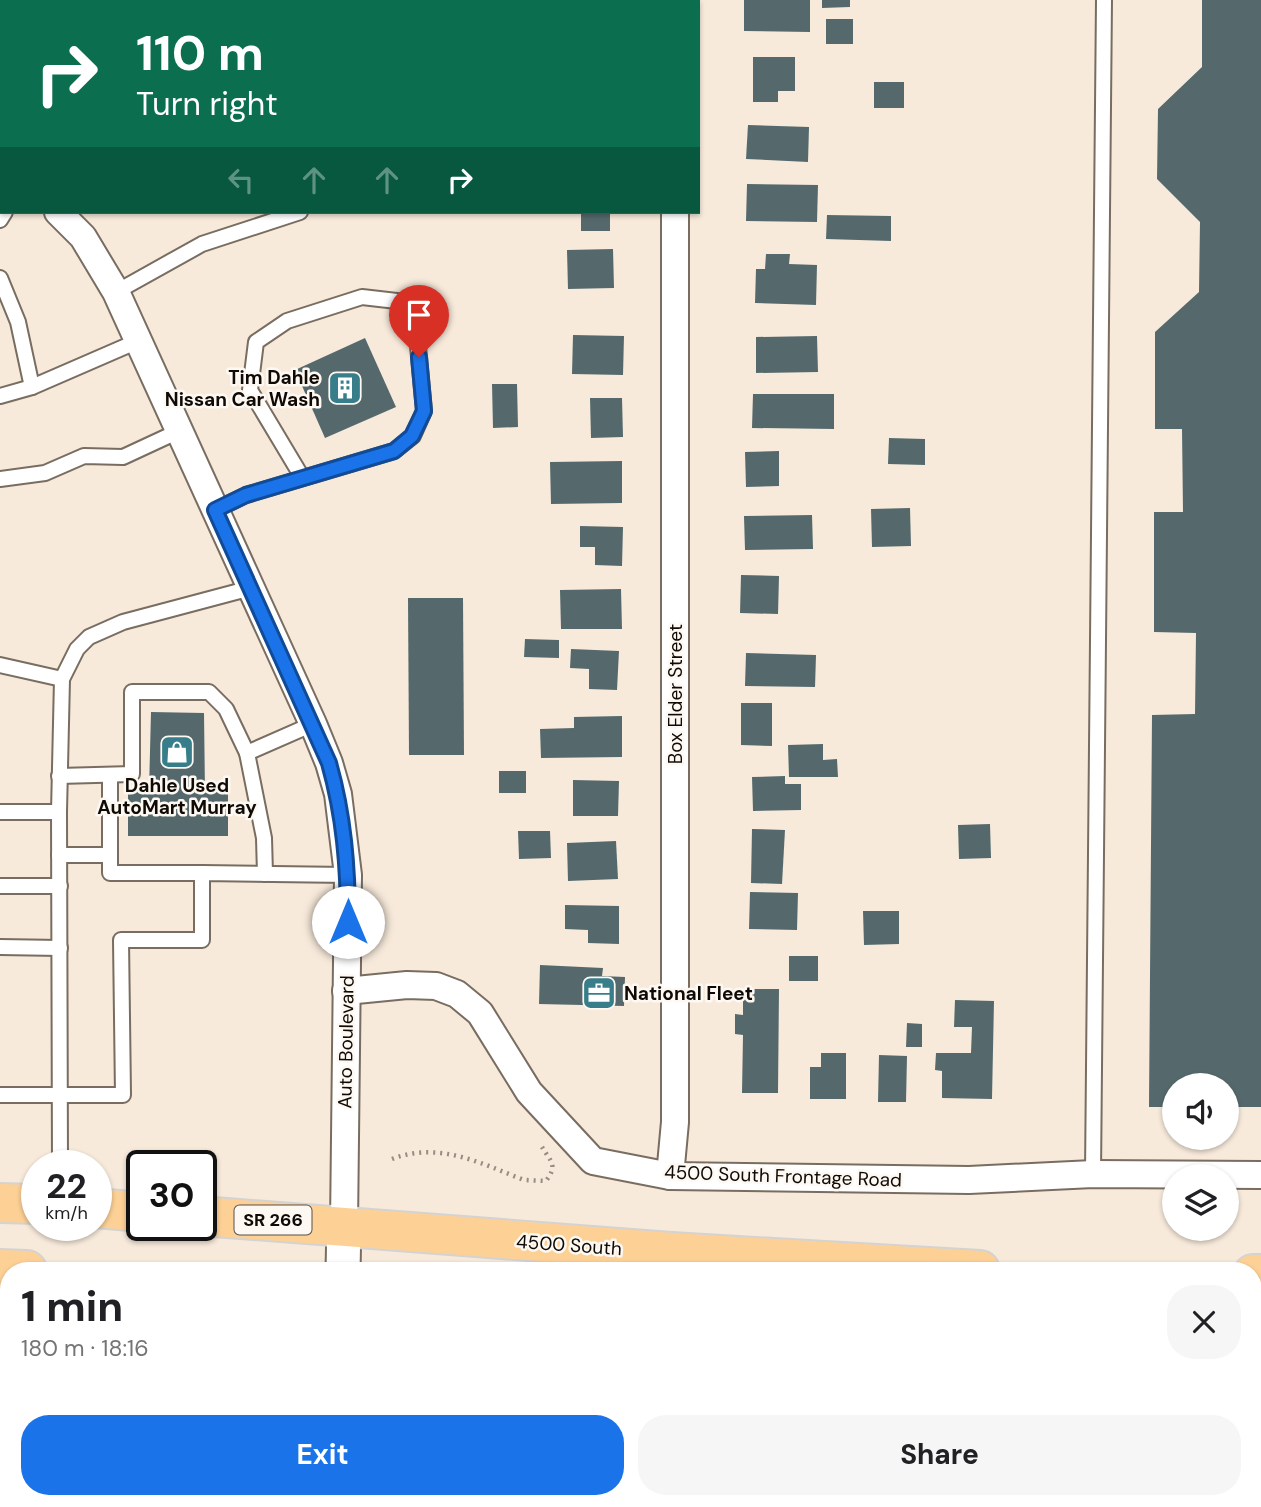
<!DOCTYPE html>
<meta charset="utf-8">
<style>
body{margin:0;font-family:"DM Sans",sans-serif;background:#f6f6f6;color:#202124;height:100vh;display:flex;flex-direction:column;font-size:26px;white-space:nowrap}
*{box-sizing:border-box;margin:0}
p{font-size:23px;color:#757577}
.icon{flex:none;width:38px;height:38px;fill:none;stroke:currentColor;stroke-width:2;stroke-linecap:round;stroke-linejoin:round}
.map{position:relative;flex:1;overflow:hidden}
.sheet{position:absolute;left:0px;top:1262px;width:1262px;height:247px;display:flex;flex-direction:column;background:#fff;border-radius:28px 28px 0 0;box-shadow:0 2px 5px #0004}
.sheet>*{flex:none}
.banner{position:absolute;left:0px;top:0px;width:700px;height:214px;box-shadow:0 2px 5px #0004;background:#0b6e4f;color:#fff;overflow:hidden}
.controls{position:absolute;left:1162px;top:1073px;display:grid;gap:14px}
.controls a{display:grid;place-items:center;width:77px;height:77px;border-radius:50%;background:#fff;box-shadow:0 2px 5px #0004;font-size:35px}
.speed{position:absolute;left:21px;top:1150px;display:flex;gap:14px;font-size:35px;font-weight:700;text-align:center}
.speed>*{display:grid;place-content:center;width:91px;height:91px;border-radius:50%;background:#fff;box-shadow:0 2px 5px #0004;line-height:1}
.speed small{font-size:18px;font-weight:400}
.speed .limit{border:4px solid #111;border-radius:10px;background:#fff;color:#111}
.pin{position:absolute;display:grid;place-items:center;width:60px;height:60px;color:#fff;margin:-72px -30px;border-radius:50% 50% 50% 0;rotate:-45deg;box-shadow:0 0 7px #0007}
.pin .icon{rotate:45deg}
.me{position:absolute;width:77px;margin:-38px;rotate:0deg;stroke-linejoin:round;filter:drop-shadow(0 0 5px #0008)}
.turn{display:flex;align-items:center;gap:24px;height:147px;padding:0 21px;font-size:32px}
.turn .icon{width:91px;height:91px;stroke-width:2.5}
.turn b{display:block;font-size:49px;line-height:60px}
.lanes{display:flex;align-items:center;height:66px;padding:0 21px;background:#0003;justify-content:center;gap:35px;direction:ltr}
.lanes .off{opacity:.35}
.round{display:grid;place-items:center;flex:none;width:74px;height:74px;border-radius:28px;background:#f6f6f6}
.headline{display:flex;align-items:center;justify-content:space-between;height:119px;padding:0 21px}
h1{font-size:42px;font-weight:700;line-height:52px}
.primary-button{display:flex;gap:14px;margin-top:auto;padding:14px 21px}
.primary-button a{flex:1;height:80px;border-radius:28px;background:#1a73e8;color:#fff;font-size:28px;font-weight:700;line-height:80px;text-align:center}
.primary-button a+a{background:#f6f6f6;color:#202124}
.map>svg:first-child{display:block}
</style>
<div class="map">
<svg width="1261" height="1507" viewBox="0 0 1261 1507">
<rect width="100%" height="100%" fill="#f7eadb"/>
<g fill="#55696d">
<polygon points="744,0 810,0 810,32 744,31"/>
<polygon points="822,0 850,0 850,7 822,8"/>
<polygon points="1202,0 1261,0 1261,1107 1227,1107 1227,1085 1174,1085 1174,1107 1149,1107 1152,715 1195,714 1196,633 1154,632 1154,512 1183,512 1182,429 1155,429 1155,332 1199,292 1200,222 1157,179 1158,109 1202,67"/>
<rect x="826" y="19" width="27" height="25"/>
<polygon points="753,57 795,57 795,91 778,91 778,102 753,102"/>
<rect x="874" y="82" width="30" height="26"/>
<polygon points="748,125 809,127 808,162 746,159"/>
<polygon points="747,184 818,185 817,222 746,221"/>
<rect x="581" y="212" width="29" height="19"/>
<polygon points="827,215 891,216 891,241 826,239"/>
<polygon points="613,249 614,288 568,289 567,250"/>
<polygon points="766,254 790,254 789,264 817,265 816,305 755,303 756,269 765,269"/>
<polygon points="573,335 624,336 623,375 572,374"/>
<polygon points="817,336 818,372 756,373 756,337"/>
<polygon points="365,338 396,407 325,438 295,370"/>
<polygon points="492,384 517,384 518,427 493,428"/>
<polygon points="753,394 834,394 834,429 752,428"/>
<polygon points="590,398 622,398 623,437 591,438"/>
<polygon points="889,438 925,439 925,465 888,464"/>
<polygon points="779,451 779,486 746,487 745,452"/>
<polygon points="622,461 622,503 551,504 550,462"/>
<polygon points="910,508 911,546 872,547 871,509"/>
<polygon points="812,515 813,549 745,550 744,516"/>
<polygon points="580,526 623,527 622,566 595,565 595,547 580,547"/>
<polygon points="741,575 779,576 778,614 740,613"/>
<polygon points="621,589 622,629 561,629 560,590"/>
<polygon points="408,598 463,598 464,755 409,755"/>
<polygon points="525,639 559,640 559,658 524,657"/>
<polygon points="571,649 619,651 617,690 589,689 589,669 570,668"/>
<polygon points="746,653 816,655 815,687 745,686"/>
<polygon points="741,703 772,703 772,746 741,745"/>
<polygon points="151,712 204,713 205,792 228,792 228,836 128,836 128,791 149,791"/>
<polygon points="622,716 622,757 541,758 540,729 574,728 574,717"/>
<polygon points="823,744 823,760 837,759 838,777 789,777 788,745"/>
<rect x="499" y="771" width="27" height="22"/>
<polygon points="785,776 785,784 801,784 801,810 753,811 752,777"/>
<polygon points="573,780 619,781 618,816 573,816"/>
<polygon points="990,824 991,858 959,859 958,825"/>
<polygon points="752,829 785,830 782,884 751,883"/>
<polygon points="518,831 550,831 551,858 519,859"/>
<polygon points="616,841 618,879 568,881 567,843"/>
<polygon points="750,892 798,893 797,930 749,929"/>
<polygon points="565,905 619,906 619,944 588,943 588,930 565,929"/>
<polygon points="863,911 899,911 899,944 864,945"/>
<rect x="789" y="956" width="29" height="25"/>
<polygon points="540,965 603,968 602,976 625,977 624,1006 539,1004"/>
<polygon points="743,989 779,989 778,1093 742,1093 743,1035 735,1034 735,1014 743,1015"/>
<polygon points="955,1000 994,1001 992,1099 942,1098 942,1071 935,1070 936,1053 971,1053 972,1027 954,1027"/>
<polygon points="907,1023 922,1024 922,1047 906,1047"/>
<polygon points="821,1053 846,1053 846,1099 810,1099 810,1067 821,1067"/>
<polygon points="879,1055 907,1056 906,1102 878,1102"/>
<rect x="470" y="1500" width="77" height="7"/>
</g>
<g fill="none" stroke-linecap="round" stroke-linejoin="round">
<g stroke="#786d60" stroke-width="18">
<g id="service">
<polyline points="0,220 5,212"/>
<polyline points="0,278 18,322 32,387"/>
<polyline points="116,292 202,244 300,212"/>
<polyline points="0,396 32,387 138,341"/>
<polyline points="0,479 45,473 84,456 123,457 179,431"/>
<polyline points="215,510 246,495 394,451 413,436 424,411 414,303 362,297 287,321 256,342 250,390 302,477"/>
<polyline points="0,665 62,679"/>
<polyline points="247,753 264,838 265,874"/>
<polyline points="110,775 110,873 202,873"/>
<polyline points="59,776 132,774 132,692 209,692 226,709 247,753 313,724"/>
<polyline points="0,812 59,812"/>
<polyline points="59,855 110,855"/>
<polyline points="0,886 60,886"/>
<polyline points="0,947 60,948"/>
<polyline points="0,1095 123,1095 121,940 202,940 202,873 348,875"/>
<polyline points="60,1166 59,812 62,679 77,649 89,637 123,622 251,588"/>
<polyline points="1093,1174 1104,0"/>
<polyline points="447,1500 447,1507"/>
<polyline points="687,1500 687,1507"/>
<polyline points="991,1507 995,1500"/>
<polyline points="1104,1507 1104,1500"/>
</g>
</g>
<g stroke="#786d60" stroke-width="30">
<g id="minor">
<polyline points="675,2 675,0"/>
<polyline points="0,169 2,170"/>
<polyline points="58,212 83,237 116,292 313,724 329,763 338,794 348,875 344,1225"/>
<polyline points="346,991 407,985 436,986 457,994 480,1013 529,1092 593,1161 670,1176 969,1180 1093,1174 1261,1175"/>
<polyline points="670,1176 675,1122 675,212"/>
</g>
</g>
<g stroke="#786d60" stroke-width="37">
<g id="tertiary">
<polyline points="343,1270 344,1225"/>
<polyline points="342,1507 342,1500"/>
</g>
</g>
<g stroke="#d4d3d2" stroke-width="42">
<g id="primary">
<polyline points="0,1203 37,1204"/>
<polyline points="96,1208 142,1212"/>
<polyline points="201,1216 671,1252 980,1270"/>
<polyline points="0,1269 27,1270"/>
<polyline points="1253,1274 1261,1274"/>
<polyline points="1253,1313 1261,1313"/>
</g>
</g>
<path stroke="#968c82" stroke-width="4.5" stroke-dasharray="2 5" stroke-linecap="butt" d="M392,1159c47,-18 88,4 132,21l22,1c12,-16 5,-19 -4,-34"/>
<use href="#service" stroke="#fff" stroke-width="14"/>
<use href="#minor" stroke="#fff" stroke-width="26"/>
<use href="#tertiary" stroke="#fff" stroke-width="33"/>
<use href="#primary" stroke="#fdd196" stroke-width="38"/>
</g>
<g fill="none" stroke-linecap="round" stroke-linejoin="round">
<g stroke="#114b97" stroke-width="18">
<path id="route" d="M348,922c0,-55 -4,-106 -19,-159l-114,-253 31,-15 148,-44 18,-15 12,-25 -5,-54"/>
</g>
<use href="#route" stroke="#1a73e8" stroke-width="12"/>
</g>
<defs>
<g id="building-square" transform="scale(1.75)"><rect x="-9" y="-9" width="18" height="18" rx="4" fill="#387e8a" stroke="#fef8f2"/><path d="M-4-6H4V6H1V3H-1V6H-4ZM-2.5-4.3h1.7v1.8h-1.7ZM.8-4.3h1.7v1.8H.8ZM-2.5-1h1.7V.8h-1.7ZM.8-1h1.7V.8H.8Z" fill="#fff"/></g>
<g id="shop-square" transform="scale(1.75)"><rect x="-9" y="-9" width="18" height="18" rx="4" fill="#387e8a" stroke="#fef8f2"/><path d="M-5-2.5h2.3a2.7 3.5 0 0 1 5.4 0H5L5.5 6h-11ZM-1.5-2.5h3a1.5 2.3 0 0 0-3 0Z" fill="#fff"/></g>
<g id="office-square" transform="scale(1.75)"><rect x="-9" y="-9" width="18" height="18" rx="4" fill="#387e8a" stroke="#fef8f2"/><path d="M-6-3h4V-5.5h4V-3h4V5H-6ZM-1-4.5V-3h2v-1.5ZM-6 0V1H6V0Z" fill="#fff"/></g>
</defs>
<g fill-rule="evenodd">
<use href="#building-square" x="345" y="388"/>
<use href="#shop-square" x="177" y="752"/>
<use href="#office-square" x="599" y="993"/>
</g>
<g text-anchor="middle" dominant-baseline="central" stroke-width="5" stroke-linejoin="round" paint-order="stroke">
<rect fill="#fef8f2" stroke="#57514d" stroke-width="2" x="234.5" y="1205.5" width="77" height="29" rx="5"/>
<g font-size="18" font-weight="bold" fill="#0f0a06">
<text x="273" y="1220">SR 266</text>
</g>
<g font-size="19" font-weight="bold" fill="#0f0a06" stroke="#fef8f2" text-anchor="end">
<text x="320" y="377">Tim Dahle<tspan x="320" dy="22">Nissan Car Wash</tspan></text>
<text x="177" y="785" text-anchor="middle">Dahle Used<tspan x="177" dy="22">AutoMart Murray</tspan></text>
<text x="624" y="993" text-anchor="start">National Fleet</text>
</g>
<g font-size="19" fill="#0f0a06" stroke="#fef8f2">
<text transform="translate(675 694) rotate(-90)">Box Elder Street</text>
<text transform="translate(346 1042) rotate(-89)">Auto Boulevard</text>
<text transform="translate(783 1176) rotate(2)">4500 South Frontage Road</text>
<text transform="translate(569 1245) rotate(4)">4500 South</text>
</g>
</g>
</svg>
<div class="controls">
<a><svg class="icon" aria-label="sound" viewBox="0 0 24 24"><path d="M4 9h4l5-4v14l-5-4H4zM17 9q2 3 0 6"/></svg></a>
<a><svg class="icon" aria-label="layers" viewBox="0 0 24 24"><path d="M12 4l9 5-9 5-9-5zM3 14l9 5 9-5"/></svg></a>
</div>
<div class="speed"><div>22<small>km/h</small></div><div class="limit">30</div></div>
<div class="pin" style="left:419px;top:357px;background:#d93025"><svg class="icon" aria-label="arrive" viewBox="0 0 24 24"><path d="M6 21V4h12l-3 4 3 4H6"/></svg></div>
<svg class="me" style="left:348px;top:922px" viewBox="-20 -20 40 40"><circle r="19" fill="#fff"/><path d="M0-13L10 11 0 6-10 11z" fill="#1a73e8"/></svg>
<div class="banner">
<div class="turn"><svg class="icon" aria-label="right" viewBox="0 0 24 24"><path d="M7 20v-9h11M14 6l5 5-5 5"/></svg><div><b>110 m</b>Turn right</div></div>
<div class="lanes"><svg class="icon off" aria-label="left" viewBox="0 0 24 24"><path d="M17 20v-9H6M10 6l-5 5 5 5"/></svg><svg class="icon off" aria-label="ahead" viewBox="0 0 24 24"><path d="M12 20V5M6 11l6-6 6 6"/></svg><svg class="icon off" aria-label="ahead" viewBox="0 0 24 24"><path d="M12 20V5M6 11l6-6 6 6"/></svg><svg class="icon" aria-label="right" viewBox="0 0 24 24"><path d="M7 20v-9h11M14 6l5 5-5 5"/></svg></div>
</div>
<section class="sheet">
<div class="headline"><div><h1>1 min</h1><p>180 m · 18:16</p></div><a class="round"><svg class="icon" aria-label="close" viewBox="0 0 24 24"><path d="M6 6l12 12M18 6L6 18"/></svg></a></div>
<div class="primary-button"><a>Exit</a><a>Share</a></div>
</section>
</div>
